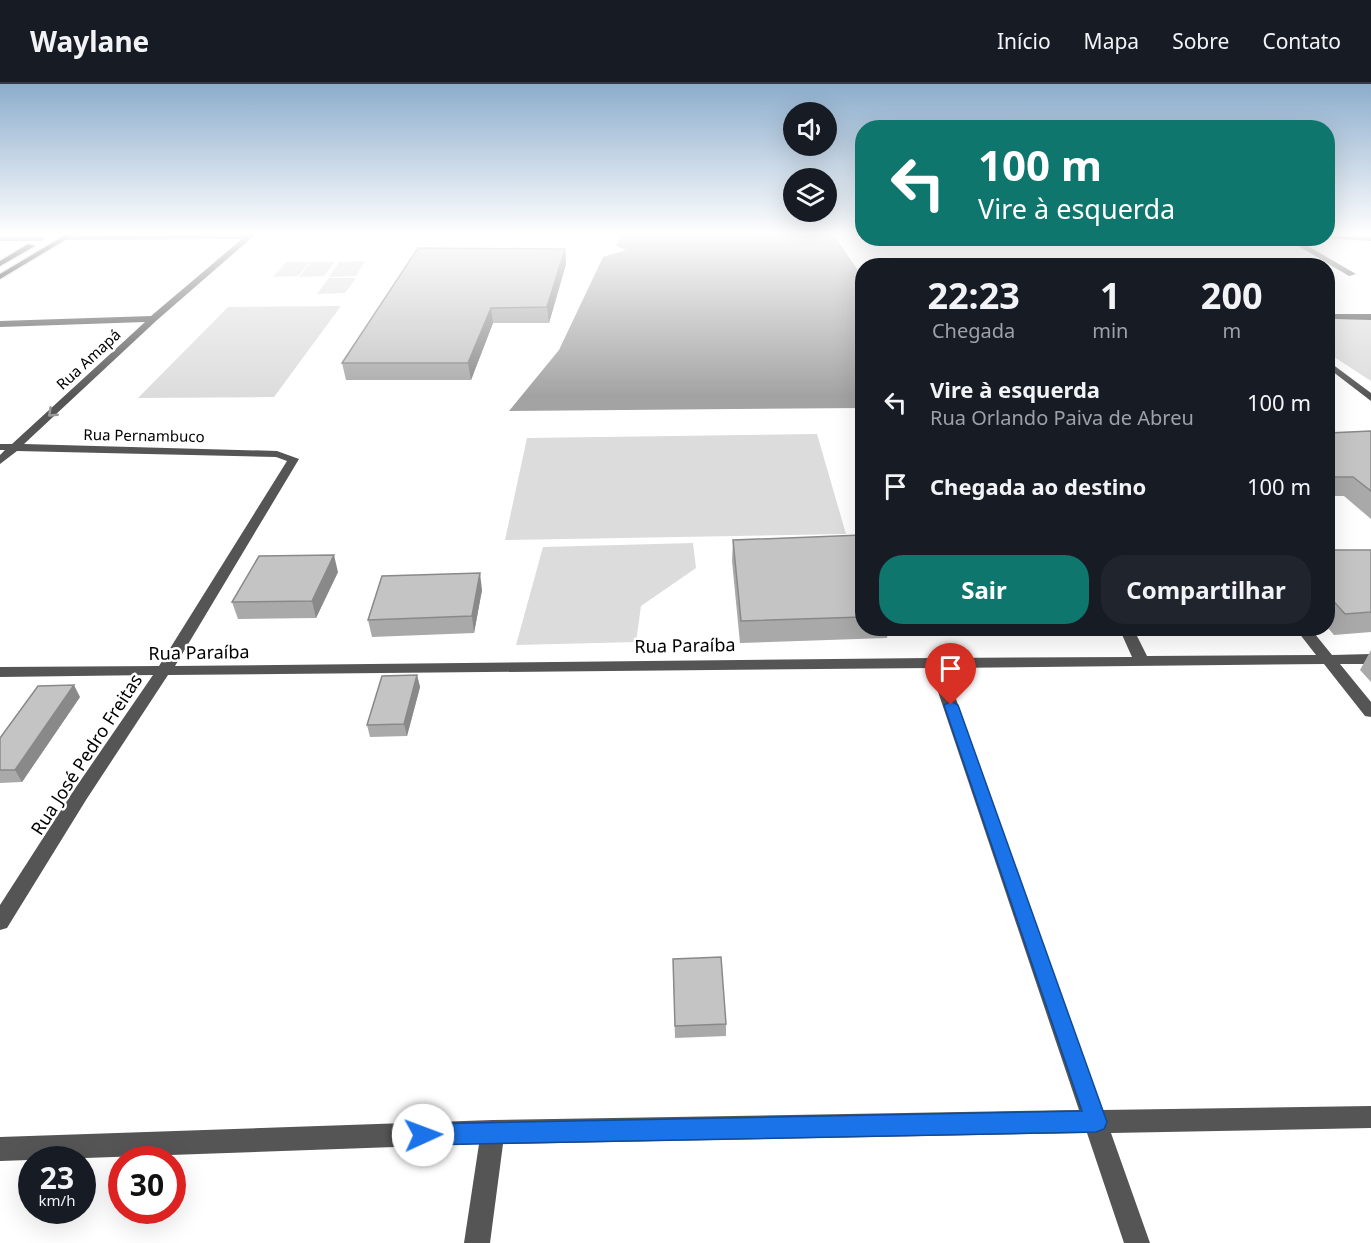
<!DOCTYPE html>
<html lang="pt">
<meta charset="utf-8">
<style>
body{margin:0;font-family:"Noto Sans",sans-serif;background:#20242c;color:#f1f3f6;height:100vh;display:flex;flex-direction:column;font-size:22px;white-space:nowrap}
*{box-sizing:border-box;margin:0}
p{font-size:20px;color:#9ea1a6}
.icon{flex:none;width:33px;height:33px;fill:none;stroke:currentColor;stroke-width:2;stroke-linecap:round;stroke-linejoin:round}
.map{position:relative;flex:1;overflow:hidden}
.sheet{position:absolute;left:855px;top:174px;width:480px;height:378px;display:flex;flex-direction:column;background:#171b24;border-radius:24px;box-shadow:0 6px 24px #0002}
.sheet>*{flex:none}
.hud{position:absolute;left:855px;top:36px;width:480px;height:126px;border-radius:24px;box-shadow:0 6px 24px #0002;background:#0f766e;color:#fff;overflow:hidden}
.controls{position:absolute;left:783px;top:18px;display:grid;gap:12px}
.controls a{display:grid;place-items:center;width:54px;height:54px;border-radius:50%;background:#171b24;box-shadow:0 6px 24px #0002;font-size:30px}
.speed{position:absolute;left:18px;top:1062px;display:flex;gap:12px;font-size:30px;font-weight:700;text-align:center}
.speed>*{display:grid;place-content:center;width:78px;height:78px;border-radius:50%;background:#171b24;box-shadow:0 6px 24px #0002;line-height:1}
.speed small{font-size:15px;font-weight:400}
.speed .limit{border:9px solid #d22;background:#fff;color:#111}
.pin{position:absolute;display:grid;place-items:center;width:51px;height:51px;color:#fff;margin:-62px -26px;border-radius:50% 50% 50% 0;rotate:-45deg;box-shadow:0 0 6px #0007}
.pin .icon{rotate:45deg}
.me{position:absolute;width:66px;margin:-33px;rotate:88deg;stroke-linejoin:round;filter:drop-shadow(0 0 4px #0008)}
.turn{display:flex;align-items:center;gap:21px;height:126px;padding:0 24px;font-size:27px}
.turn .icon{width:78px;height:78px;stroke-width:2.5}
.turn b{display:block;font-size:42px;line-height:51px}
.eta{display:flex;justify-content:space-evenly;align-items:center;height:102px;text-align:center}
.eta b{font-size:36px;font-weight:700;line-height:42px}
.cta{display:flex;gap:12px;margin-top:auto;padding:12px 24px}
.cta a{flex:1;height:69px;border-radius:24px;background:#0f766e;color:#fff;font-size:24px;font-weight:700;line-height:69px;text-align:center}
.cta a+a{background:#20242c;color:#f1f3f6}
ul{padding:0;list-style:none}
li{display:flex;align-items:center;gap:18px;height:84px;padding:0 24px}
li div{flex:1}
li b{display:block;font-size:22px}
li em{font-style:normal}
header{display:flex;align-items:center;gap:36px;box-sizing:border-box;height:84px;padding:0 30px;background:#171b24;border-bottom:2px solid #363941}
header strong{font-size:28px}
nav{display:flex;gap:33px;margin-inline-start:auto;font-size:21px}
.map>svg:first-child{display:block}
</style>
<header>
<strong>Waylane</strong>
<nav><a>Início</a><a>Mapa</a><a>Sobre</a><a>Contato</a></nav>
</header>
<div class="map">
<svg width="1371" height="1159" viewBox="0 0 1371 1159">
<rect width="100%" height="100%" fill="#fff"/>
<g fill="#dcdcdc">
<polygon points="365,177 356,192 329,193 339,178"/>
<polygon points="286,178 310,178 298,192 273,193"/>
<polygon points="311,178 335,178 324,192 299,193"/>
<polygon points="329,194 356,194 345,209 317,210"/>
<polygon points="341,222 274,313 138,314 228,223"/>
<polygon points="1371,235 1371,297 1328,269 1328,236"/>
<polygon points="817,350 846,450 505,456 527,354"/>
<polygon points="693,459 696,484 641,522 636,558 516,561 543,463"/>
</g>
<polygon fill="#a3a3a3" points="621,150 833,150 862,192 862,324 509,327 559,266 603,173 626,166 616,162"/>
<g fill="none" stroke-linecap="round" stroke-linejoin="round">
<g stroke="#dbdbdb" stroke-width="3">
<g id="major">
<polygon points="67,150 75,150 0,195 0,190"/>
<polygon points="28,160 35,162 0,182 0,177"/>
</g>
</g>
<polyline stroke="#777" stroke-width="2" stroke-dasharray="1 1.5" stroke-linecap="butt" points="270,151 347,150"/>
<g fill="#555" fill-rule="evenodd">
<polygon points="256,150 156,237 24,360 277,367 299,375 175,582 929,574 935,572 941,574 1132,573 1119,544 1133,544 1147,572 1316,571 1295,544 1310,544 1332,571 1371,570 1371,580 1340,580 1371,618 1371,633 1365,632 1324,580 945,584 1102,1026 1371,1022 1371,1044 1111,1049 1150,1159 1124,1159 1087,1049 503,1060 490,1159 464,1159 479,1060 0,1077 0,1053 493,1036 1079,1026 930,584 168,591 86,716 7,844 0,846 0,821 74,706 153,591 0,593 0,583 159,582 287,377 276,373 17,367 0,380 0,371 5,366 0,366 0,360 12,360 145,238 0,243 0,237 151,232 242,155 64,156 61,152"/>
<polygon points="1328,152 1371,153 1371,157 1319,154 1328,154"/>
<polygon points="0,153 42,153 46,155 42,157 0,157"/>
<polygon points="1190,154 1228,158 1255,154 1228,162"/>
<polygon points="1285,154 1294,154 1356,190 1349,192"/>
<polygon points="1371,230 1371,236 1328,235 1328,230"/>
<polygon points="1328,277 1371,309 1371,317 1328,284"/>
<polygon points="958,544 972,544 973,547 966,551 961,550"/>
</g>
<use href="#major" fill="#000" fill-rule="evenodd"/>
</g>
<g fill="#a9a9a9">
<polygon points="1328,150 1366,150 1328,151"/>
<polygon points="1024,154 1093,154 1036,161"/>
<polygon points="565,165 566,180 549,239 493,239 471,296 346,296 342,279"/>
<polygon points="1371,347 1371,435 1344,412 1328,412 1328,349"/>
<polygon points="862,451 862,544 889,544 887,554 740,559 732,477 733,456"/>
<polygon points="1328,466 1371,466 1371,548 1334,551 1328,544"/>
<polygon points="338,488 316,534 238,535 232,518"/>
<polygon points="482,506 474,549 372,553 368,536"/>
<polygon points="973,544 1097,544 1095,549 975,550"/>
<polygon points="1151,544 1259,544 1258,547 1154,551"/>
<polygon points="1371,566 1371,598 1360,586"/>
<polygon points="417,591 420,603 407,652 370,653 367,641"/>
<polygon points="80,613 22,698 0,699 0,654"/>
<polygon points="673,875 726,940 726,952 675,954"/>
</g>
<g fill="#898989">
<polygon points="1037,154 1093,154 1036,161"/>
<polygon points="565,165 566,180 549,239 547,223"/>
<polygon points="491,224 493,239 471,296 468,279"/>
<polygon points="334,471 338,488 316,534 312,517"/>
<polygon points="480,489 482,506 474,549 472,532"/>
<polygon points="417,591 420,603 407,652 404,640"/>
<polygon points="74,601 80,613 22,698 15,686"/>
</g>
<g fill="#c4c4c4" stroke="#898989" stroke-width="1.5">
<polygon points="418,164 565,165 547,223 491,224 468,279 342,279"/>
<polygon points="1371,347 1371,407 1353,393 1328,393 1328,349"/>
<polygon points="862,451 862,533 741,537 733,456"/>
<polygon points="1328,466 1371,466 1371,528 1345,530 1328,511"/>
<polygon points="334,471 312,517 232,518 259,472"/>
<polygon points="480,489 472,532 368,536 382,492"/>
<polygon points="417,591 404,640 367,641 382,592"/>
<polygon points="74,601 15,686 0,686 0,654 38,602"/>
<polygon points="721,873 726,940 675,942 673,875"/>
</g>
<defs><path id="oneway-chevron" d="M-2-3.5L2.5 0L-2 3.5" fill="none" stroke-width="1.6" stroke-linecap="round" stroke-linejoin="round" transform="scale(1.5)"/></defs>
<use stroke="#999" href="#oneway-chevron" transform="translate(52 329) rotate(137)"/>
<linearGradient id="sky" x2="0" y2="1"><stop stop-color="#8cadcc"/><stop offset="0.48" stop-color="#fff"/><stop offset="1" stop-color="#fff" stop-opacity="0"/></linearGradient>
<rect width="1371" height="312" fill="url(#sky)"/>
<polygon fill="#1a73e8" stroke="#114b97" stroke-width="1.5" points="951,617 958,621 1107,1038 1104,1045 1096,1048 423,1061 415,1058 412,1051 415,1043 423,1040 1082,1027 944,621"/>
<g text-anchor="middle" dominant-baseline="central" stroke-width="5" stroke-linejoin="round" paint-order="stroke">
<g font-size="15" fill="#000" stroke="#fff">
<text transform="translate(88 275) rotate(-43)">Rua Amapá</text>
<text transform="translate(144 351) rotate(1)">Rua Pernambuco</text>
</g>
<g font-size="18" fill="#000" stroke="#fff">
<text transform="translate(685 561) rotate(-1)">Rua Paraíba</text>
<text transform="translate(199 568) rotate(-1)">Rua Paraíba</text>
<text transform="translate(86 670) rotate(-57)">Rua José Pedro Freitas</text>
</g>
</g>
</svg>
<div class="controls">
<a><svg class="icon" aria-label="sound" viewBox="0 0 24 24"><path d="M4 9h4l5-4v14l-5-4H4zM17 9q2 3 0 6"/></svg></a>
<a><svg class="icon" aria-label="layers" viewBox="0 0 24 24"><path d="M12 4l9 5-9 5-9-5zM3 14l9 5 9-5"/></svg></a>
</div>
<div class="speed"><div>23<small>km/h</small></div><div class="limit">30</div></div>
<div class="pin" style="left:951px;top:621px;background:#d93025"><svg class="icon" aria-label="arrive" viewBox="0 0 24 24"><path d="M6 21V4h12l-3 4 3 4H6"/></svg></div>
<svg class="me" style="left:423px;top:1051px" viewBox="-20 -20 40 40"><circle r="19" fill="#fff"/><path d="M0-13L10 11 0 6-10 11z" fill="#1a73e8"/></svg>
<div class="hud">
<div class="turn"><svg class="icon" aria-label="left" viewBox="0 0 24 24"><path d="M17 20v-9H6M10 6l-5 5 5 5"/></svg><div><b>100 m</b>Vire à esquerda</div></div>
</div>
<section class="sheet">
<div class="eta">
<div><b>22:23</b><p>Chegada</p></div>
<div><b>1</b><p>min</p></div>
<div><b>200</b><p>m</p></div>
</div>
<ul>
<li><svg class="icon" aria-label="left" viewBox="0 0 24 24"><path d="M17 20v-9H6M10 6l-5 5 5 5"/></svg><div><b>Vire à esquerda</b><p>Rua Orlando Paiva de Abreu</p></div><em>100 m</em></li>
<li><svg class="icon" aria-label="arrive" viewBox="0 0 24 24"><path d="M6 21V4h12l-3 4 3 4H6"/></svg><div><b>Chegada ao destino</b></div><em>100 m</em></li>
</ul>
<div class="cta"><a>Sair</a><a>Compartilhar</a></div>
</section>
</div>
